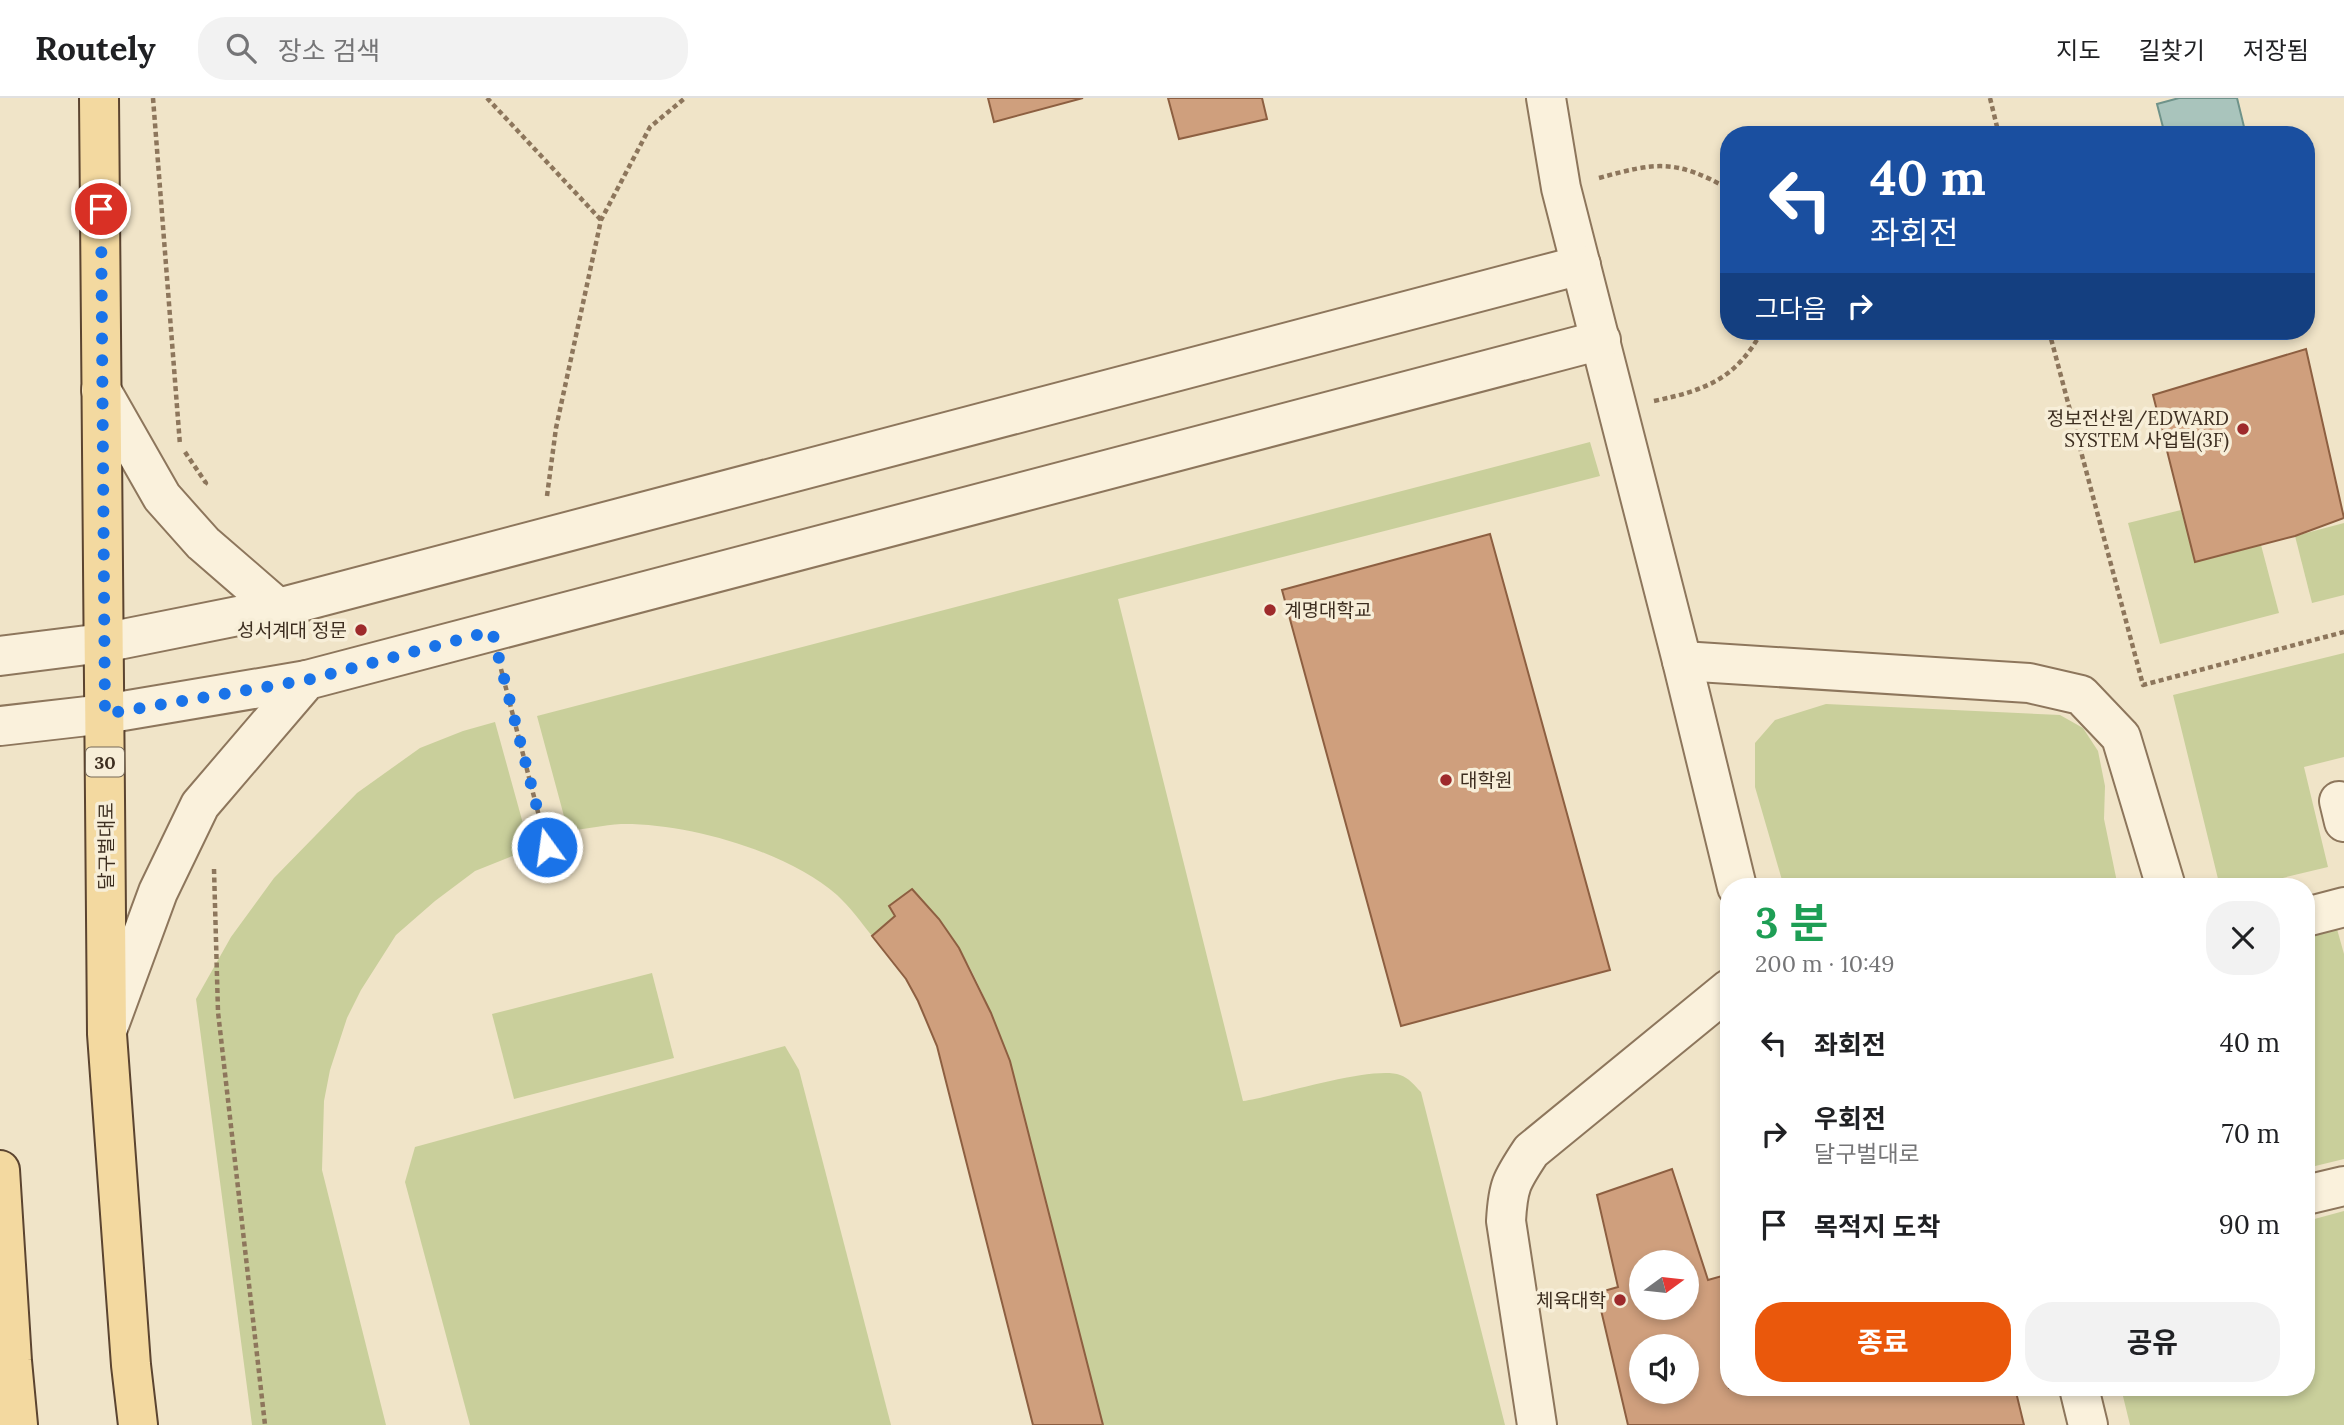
<!DOCTYPE html>
<html lang="ko">
<meta charset="utf-8">
<style>
body{margin:0;font-family:Lora,"Noto Sans KR",serif;background:#f2f2f2;color:#202124;height:100vh;display:flex;flex-direction:column;font-size:26px;white-space:nowrap}
*{box-sizing:border-box;margin:0}
p{font-size:23px;color:#757577}
.icon{flex:none;width:38px;height:38px;fill:none;stroke:currentColor;stroke-width:2;stroke-linecap:round;stroke-linejoin:round}
.map{position:relative;flex:1;overflow:hidden}
.panel{position:absolute;left:1720px;top:780px;width:595px;height:518px;display:flex;flex-direction:column;background:#fff;border-radius:28px;box-shadow:0 4px 10px #0003}
.panel>*{flex:none}
.banner{position:absolute;left:1720px;top:28px;width:595px;height:214px;border-radius:28px;box-shadow:0 4px 10px #0003;background:#1a4fa0;color:#fff;overflow:hidden}
.needle{width:46px;rotate:75deg}
.tools{position:absolute;left:1629px;top:1152px;display:grid;gap:14px}
.tools a{display:grid;place-items:center;width:70px;height:70px;border-radius:50%;background:#fff;box-shadow:0 4px 10px #0003;font-size:35px}
.pin{position:absolute;display:grid;place-items:center;width:60px;height:60px;color:#fff;margin:-30px;border:4px solid #fff;border-radius:50%;box-shadow:0 2px 7px #0007}
.me{position:absolute;width:77px;margin:-38px;rotate:346deg;stroke-linejoin:round;filter:drop-shadow(0 0 5px #0008)}
.turn{display:flex;align-items:center;gap:24px;height:147px;padding:0 35px;font-size:32px}
.turn .icon{width:91px;height:91px;stroke-width:2.5}
.turn b{display:block;font-size:49px;line-height:60px}
.then{display:flex;align-items:center;height:66px;padding:0 35px;background:#0003;gap:14px;font-size:26px}
.round{display:grid;place-items:center;flex:none;width:74px;height:74px;border-radius:28px;background:#f2f2f2}
.head{display:flex;align-items:center;justify-content:space-between;height:119px;padding:0 35px}
h1{font-size:42px;font-weight:700;line-height:52px;color:#1e9e55}
.action{display:flex;gap:14px;margin-top:auto;padding:14px 35px}
.action a{flex:1;height:80px;border-radius:28px;background:#ea580c;color:#fff;font-size:28px;font-weight:700;line-height:80px;text-align:center}
.action a+a{background:#f2f2f2;color:#202124}
ul{padding:0;list-style:none}
li{display:flex;align-items:center;gap:21px;height:91px;padding:0 35px}
li div{flex:1}
li b{display:block;font-size:26px}
li em{font-style:normal}
header{display:flex;align-items:center;gap:42px;box-sizing:border-box;height:98px;padding:0 35px;background:#fff;border-bottom:2px solid #e0e0e0}
header strong{font-size:33px}
nav{display:flex;gap:38px;margin-inline-start:auto;font-size:24px}
.search{width:490px;height:63px;background:#f2f2f2;display:flex;align-items:center;gap:18px;box-sizing:border-box;padding:0 24px;border-radius:28px;color:#757577;font-size:26px}
.map>svg:first-child{display:block}
</style>
<header>
<strong>Routely</strong>
<div class="search"><svg class="icon" aria-label="search" viewBox="0 0 24 24"><circle cx="10" cy="10" r="6"/><path d="M15 15l6 6"/></svg>장소 검색</div>
<nav><a>지도</a><a>길찾기</a><a>저장됨</a></nav>
</header>
<div class="map">
<svg width="2344" height="1327" viewBox="0 0 2344 1327">
<rect width="100%" height="100%" fill="#f0e4c8"/>
<g fill="#c9cf9b">
<path d="M1590,344l10,34 -482,123 125,502c34,-5 130,-36 157,-26 9,3 14,10 21,17l84,333h-402l-93,-364c-19,-49 -39,-102 -72,-143 -8,-10 -17,-19 -26,-28l-22,16 5,10 -23,20c-11,-14 -22,-29 -35,-41 -50,-44 -150,-72 -216,-71 -17,1 -36,5 -53,7l-31,-115z"/>
<polygon points="2181,412 2196,464 2261,447 2279,515 2160,546 2128,425"/>
<polygon points="2344,425 2344,497 2312,505 2295,438"/>
<polygon points="2344,555 2344,659 2304,669 2328,769 2245,789 2220,789 2173,597"/>
<polygon points="1826,606 2060,617 2083,630 2098,653 2105,688 2104,721 2118,789 1784,789 1755,689 1755,645 1775,622"/>
<polygon points="495,624 530,751 475,773 435,803 396,837 361,892 347,920 330,972 324,1003 322,1072 386,1327 252,1327 196,901 231,839 274,780 357,695 420,650 463,633"/>
<polygon points="2337,831 2344,856 2344,1061 2307,1070 2307,839"/>
<polygon points="652,875 674,960 514,1001 492,916"/>
<polygon points="785,948 799,972 891,1327 470,1327 405,1084 415,1049"/>
<polygon points="2344,1113 2344,1327 2130,1327 2121,1290 2306,1290 2307,1123"/>
</g>
<polygon fill="#a9c4bc" stroke="#6f938a" stroke-width="2" points="2179,0 2237,0 2246,37 2165,37 2157,6"/>
<g fill="#cf9f7d" stroke="#8d5f41" stroke-width="2" fill-rule="evenodd">
<polygon points="988,0 1083,0 994,24"/>
<polygon points="1168,0 1262,0 1267,21 1179,41"/>
<polygon points="2306,251 2344,420 2295,438 2195,464 2153,297"/>
<polygon points="1490,436 1610,872 1401,928 1282,492"/>
<polygon points="912,791 939,821 959,850 991,915 1010,963 1103,1327 1033,1327 937,948 918,903 906,881 872,838 895,818 889,808"/>
<path d="M1672,1071l36,111 21,-6v114h286l9,37h-396l-31,-132 21,-6 -21,-92zM1642,1164h45v45h-45zM1642,1248h45v45h-45z"/>
</g>
<g fill="none" stroke-linecap="round" stroke-linejoin="round">
<g stroke="#8d765c" stroke-width="42">
<g id="minor">
<polyline points="1546,0 1561,90 1682,563 1737,789"/>
<polyline points="101,292 162,399 203,445 278,510"/>
<polyline points="0,558 103,545 278,510 1581,167"/>
<polyline points="1682,563 2029,585 2081,597 2121,639 2166,789"/>
<polyline points="0,628 105,616 307,582"/>
<polyline points="2339,703 2344,724"/>
<polyline points="2306,819 2344,809"/>
<polyline points="108,930 158,794 200,707 307,582 1601,242"/>
<polyline points="2306,1097 2344,1088"/>
<polyline points="2079,1290 2088,1327"/>
<path d="M1537,1327l-31,-204c2,-35 5,-40 25,-70l198,-162"/>
</g>
</g>
<g stroke="#5b4430" stroke-width="42">
<g id="major">
<polyline points="99,0 107,936 131,1267 138,1327"/>
<polyline points="0,1072 12,1263 18,1327"/>
</g>
</g>
<g stroke="#8d765c" stroke-width="4.5" stroke-dasharray="5 3.5" stroke-linecap="butt">
<polyline points="153,0 180,347"/>
<polyline points="487,0 601,122"/>
<polyline points="1990,0 1999,37"/>
<path d="M1599,80c58,-16 76,-19 130,11"/>
<polyline points="2049,233 2143,587 2344,534"/>
<path d="M1654,303c52,-11 82,-22 108,-70"/>
<polyline points="185,354 206,385 204,387"/>
<polyline points="547,398 556,330 601,122 650,29 685,0"/>
<polyline points="501,571 547,749"/>
<polyline points="214,771 218,914 265,1327"/>
</g>
<use href="#minor" stroke="#faf1dc" stroke-width="38"/>
<use href="#major" stroke="#f3d9a0" stroke-width="38"/>
</g>
<g fill="none" stroke-linecap="round" stroke-linejoin="round">
<polyline stroke="#1a73e8" stroke-width="12" stroke-dasharray="0 21.6" points="101,111 105,616 307,582 492,533 547,749"/>
</g>
<g fill="#9e2a2b" stroke="#f7eed8" stroke-width="2.5">
<circle cx="2243" cy="331" r="7"/>
<circle cx="1270" cy="512" r="7"/>
<circle cx="361" cy="532" r="7"/>
<circle cx="1446" cy="682" r="7"/>
<circle cx="1620" cy="1202" r="7"/>
</g>
<g text-anchor="middle" dominant-baseline="central" stroke-width="7" stroke-linejoin="round" paint-order="stroke">
<rect fill="#f7eed8" stroke="#756857" stroke-width="2" x="86" y="649.5" width="38" height="29" rx="5"/>
<g font-size="18" font-weight="bold" fill="#3d2e20">
<text x="105" y="664">30</text>
</g>
<g font-size="19" fill="#3d2e20" stroke="#f7eed8" text-anchor="end">
<text x="2229" y="320">정보전산원/EDWARD<tspan x="2229" dy="22">SYSTEM 사업팀(3F)</tspan></text>
<text x="1284" y="512" text-anchor="start">계명대학교</text>
<text x="347" y="532">성서계대 정문</text>
<text x="1460" y="682" text-anchor="start">대학원</text>
<text x="1606" y="1202">체육대학</text>
</g>
<g font-size="19" fill="#3d2e20" stroke="#f7eed8">
<text transform="translate(106 748) rotate(-90)">달구벌대로</text>
</g>
</g>
</svg>
<div class="tools">
<a><svg class="needle" viewBox="-14 -14 28 28"><path d="M0-13l5 13h-10z" fill="#e53935"/><path d="M0 13l5-13h-10z" fill="#757577"/></svg></a>
<a><svg class="icon" aria-label="sound" viewBox="0 0 24 24"><path d="M4 9h4l5-4v14l-5-4H4zM17 9q2 3 0 6"/></svg></a>
</div>
<div class="pin" style="left:101px;top:111px;background:#d93025"><svg class="icon" aria-label="arrive" viewBox="0 0 24 24"><path d="M6 21V4h12l-3 4 3 4H6"/></svg></div>
<svg class="me" style="left:547px;top:749px" viewBox="-20 -20 40 40"><circle r="17" fill="#1a73e8" stroke="#fff" stroke-width="3"/><path d="M0-11L8 9 0 5-8 9z" fill="#fff"/></svg>
<div class="banner">
<div class="turn"><svg class="icon" aria-label="left" viewBox="0 0 24 24"><path d="M17 20v-9H6M10 6l-5 5 5 5"/></svg><div><b>40 m</b>좌회전</div></div>
<div class="then">그다음<svg class="icon" aria-label="right" viewBox="0 0 24 24"><path d="M7 20v-9h11M14 6l5 5-5 5"/></svg></div>
</div>
<section class="panel">
<div class="head"><div><h1>3 분</h1><p>200 m · 10:49</p></div><a class="round"><svg class="icon" aria-label="close" viewBox="0 0 24 24"><path d="M6 6l12 12M18 6L6 18"/></svg></a></div>
<ul>
<li><svg class="icon" aria-label="left" viewBox="0 0 24 24"><path d="M17 20v-9H6M10 6l-5 5 5 5"/></svg><div><b>좌회전</b></div><em>40 m</em></li>
<li><svg class="icon" aria-label="right" viewBox="0 0 24 24"><path d="M7 20v-9h11M14 6l5 5-5 5"/></svg><div><b>우회전</b><p>달구벌대로</p></div><em>70 m</em></li>
<li><svg class="icon" aria-label="arrive" viewBox="0 0 24 24"><path d="M6 21V4h12l-3 4 3 4H6"/></svg><div><b>목적지 도착</b></div><em>90 m</em></li>
</ul>
<div class="action"><a>종료</a><a>공유</a></div>
</section>
</div>
